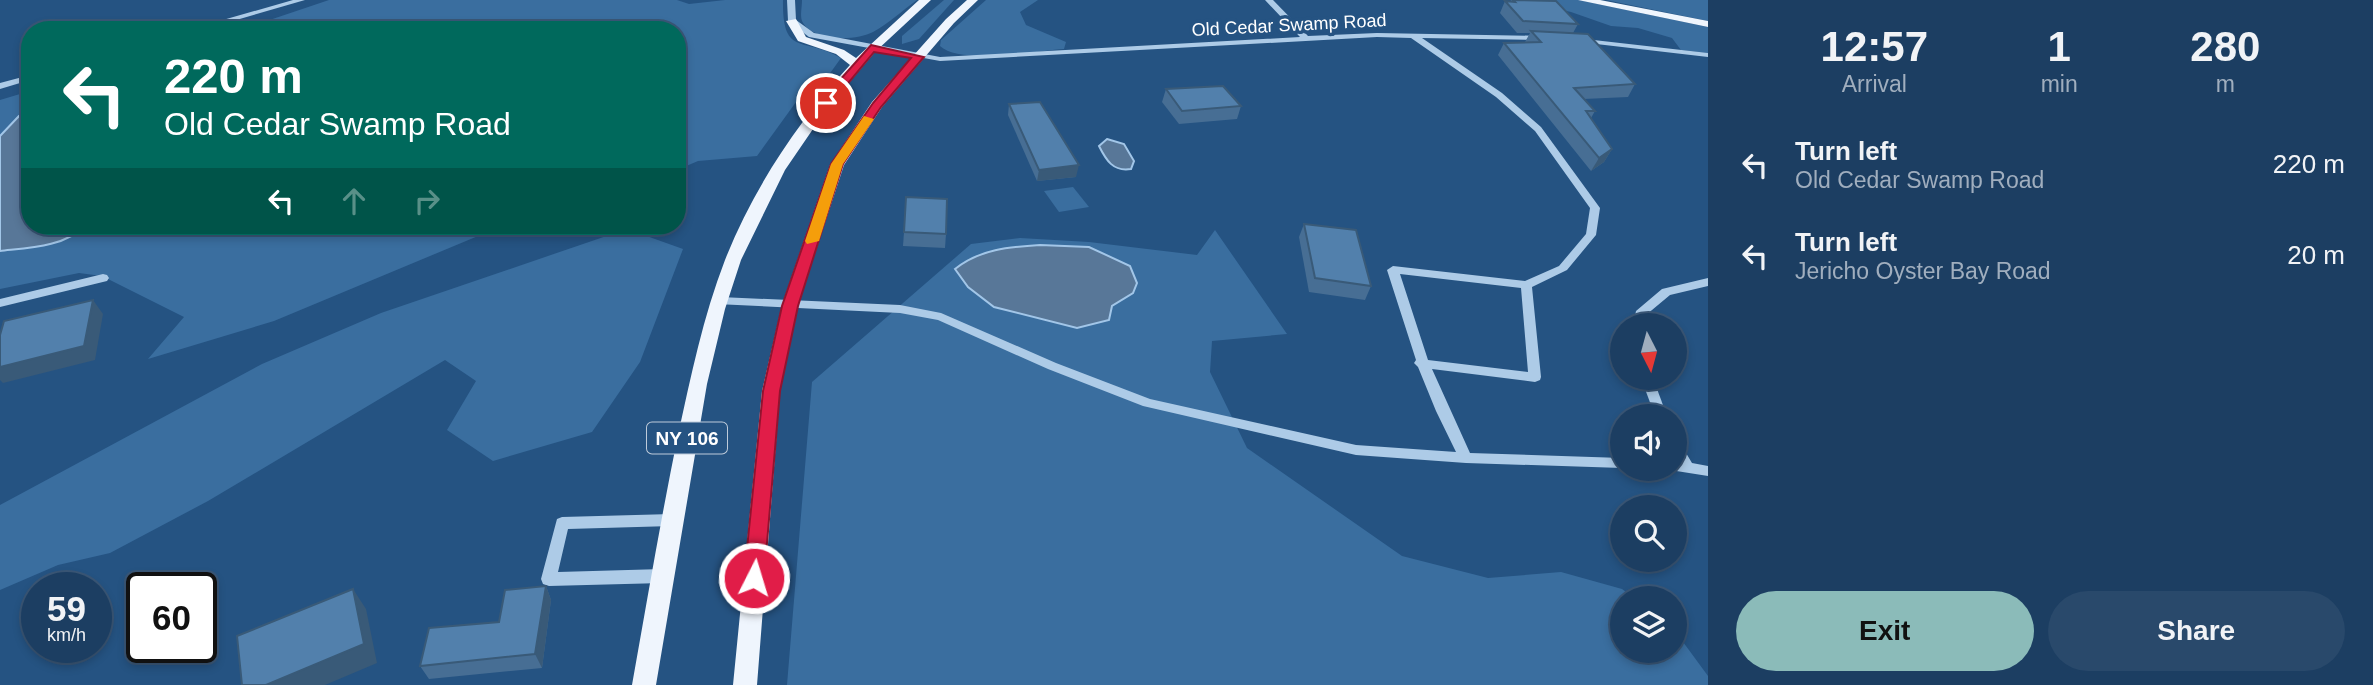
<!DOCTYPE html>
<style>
body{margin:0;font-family:Arial,sans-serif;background:#29496b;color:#f1f3f6;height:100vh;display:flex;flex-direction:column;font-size:26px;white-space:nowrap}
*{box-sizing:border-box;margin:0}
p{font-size:23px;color:#a0aebe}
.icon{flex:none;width:38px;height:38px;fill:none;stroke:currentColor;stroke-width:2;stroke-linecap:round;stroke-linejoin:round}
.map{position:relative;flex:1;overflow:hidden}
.sheet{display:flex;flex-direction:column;background:#1c3e62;width:665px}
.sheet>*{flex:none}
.guide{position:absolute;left:21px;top:21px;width:665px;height:214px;border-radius:28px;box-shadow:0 4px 10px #0003,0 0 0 2px #3a5777;background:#00695c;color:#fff;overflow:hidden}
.needle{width:46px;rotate:174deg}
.controls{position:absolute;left:1610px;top:313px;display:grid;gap:14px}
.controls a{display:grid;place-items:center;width:77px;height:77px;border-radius:50%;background:#1c3e62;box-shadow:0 4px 10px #0003,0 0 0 2px #3a5777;font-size:35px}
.speed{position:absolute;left:21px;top:572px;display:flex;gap:14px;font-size:35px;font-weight:700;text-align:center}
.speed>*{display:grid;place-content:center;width:91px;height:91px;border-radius:50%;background:#1c3e62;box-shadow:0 4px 10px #0003,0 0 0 2px #3a5777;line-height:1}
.speed small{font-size:18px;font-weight:400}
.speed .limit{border:4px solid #111;border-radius:10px;background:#fff;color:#111}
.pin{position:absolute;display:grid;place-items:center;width:60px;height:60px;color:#fff;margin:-30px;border:4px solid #fff;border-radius:50%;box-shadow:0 2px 7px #0007}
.me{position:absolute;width:77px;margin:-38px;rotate:5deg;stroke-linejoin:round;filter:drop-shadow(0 0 5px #0008)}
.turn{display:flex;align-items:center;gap:24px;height:147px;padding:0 28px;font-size:32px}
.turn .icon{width:91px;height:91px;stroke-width:2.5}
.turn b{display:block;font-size:49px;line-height:60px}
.lanes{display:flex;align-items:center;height:66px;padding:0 28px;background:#0003;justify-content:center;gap:35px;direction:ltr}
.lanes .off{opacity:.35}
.eta{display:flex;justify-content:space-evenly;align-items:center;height:119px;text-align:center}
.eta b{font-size:42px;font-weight:800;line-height:49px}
.cta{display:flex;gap:14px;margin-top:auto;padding:14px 28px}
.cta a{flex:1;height:80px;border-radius:42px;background:#8bbbb9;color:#111;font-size:28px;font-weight:800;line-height:80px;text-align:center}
.cta a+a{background:#29496b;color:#f1f3f6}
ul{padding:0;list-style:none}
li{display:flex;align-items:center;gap:21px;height:91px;padding:0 28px}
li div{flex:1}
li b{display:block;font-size:26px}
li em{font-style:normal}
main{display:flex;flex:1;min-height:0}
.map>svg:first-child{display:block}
</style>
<main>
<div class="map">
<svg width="1708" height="685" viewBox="0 0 1708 685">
<rect width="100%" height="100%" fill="#255382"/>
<g fill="#3a6e9f" fill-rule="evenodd">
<path d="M329,0h348l12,4 36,-4h58c-1,58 21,36 58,58l-18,25 -27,19 -39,54 -59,5 -21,9v-140h-437z"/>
<path d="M802,0h115c-14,10 -29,24 -44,32 -17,9 -61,10 -71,-11 -2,-6 0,-14 0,-21z"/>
<polygon points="944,0 954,0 919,39 902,44 902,36"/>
<path d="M986,0h52l-18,12 6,13 40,17 -2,7c-28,2 -104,16 -124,-3l1,-6z"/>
<polygon points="1518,0 1579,0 1708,27 1708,53 1681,50 1672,38 1638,28 1611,26 1571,12"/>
<polygon points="1606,0 1708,0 1708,21"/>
<polygon points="30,91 30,113 19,117 0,136 0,100"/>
<polygon points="1073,187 1089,207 1059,212 1044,191"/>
<path d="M84,226h418l-228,95 -126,38 36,-42 -82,-41 -23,-3 -79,16v-38c26,-3 66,-4 84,-25z"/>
<polygon points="627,229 683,249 640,362 592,432 493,461 447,430 476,381 445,360 208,501 110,553 58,565 0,590 0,505 262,364 381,313"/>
<path d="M1215,230l72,104 -75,7 -2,31 37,76 155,108 86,22 73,-6 61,17 12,9h-12v53h53v-20l33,45v9h-921l25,-303 159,-138 49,-6 69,4 108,13zM1040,245l49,2 44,46 -56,35 -83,-21 -38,-37c22,-21 54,-23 84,-25z"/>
</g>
<g fill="#587798" stroke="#a2c6e8" stroke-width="2">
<path d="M30,113v113h54c-18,21 -58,22 -84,25v-115l19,-20z"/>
<path d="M1107,139l17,5 10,17 -3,8c-18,3 -25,-9 -32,-23z"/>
<path d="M1040,245l49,2 41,19 7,17 -4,10 -21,13 -3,14 -32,8 -83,-21 -26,-20 -13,-18c25,-20 54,-22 85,-24z"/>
</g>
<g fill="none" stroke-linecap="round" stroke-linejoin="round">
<g fill="#adcbe7" fill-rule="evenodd">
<polygon points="293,0 305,0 202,30 188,30"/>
<path d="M787,0h8l1,20 18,13 126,24 360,-20 -35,-37h8l35,36 69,-3 169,3v4h-3l-121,-2 80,55 39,34 59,81 -4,27 -29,35 -35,17 9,90 -1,3 -5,2 -103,-13 38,84 152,5v10l-156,-5 -110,-8 -213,-49 -95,-37 -110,-49 -38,-7 -184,-9 -2,-3 2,-3 4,-1 180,8 41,8 115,50 94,36 206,46 100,7 -20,-41 -18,-44 -4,-4 2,-3 -29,-90 6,-4 132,15 34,-15 27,-32 4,-26 -55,-77 -39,-34 -85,-59 -34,-1 -437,24 -131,-24 -21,-16zM1400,274l121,14 7,84 -100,-12z"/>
<polygon points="1576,38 1708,53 1708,57 1579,42 1576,42"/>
<polygon points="30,75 30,80 0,89 0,83"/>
<polygon points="103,274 107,275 109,278 107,281 0,307 0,299"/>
<polygon points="1708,278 1708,286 1670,295 1646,315 1645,326 1633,326 1636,311 1662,289"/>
<polygon points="1641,378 1653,378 1667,416 1655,416"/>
<polygon points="1675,442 1680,443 1692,463 1708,466 1708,476 1670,470 1675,469"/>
<polygon points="672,514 677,516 679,520 677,524 672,526 568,529 558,572 663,569 668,571 671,576 668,581 663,583 549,586 543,584 541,579 557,519 562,517"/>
</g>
<g fill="#eff5fd" fill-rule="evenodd">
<path d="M919,0h12l-56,52 -49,58 -41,60 -44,90 -16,49 -18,75 -51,301h-24c15,-84 29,-167 46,-250 13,-59 25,-118 47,-175 28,-71 73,-139 125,-195l-14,-11 -38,-13 -12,-20 10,-2 10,18 38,13 12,8z"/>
<polygon points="967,0 978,0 954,23 882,107 844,165 798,305 780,391 757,685 733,685 762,391 782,305 830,165 872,102 946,19"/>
<polygon points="1578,0 1600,0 1708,21 1708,27"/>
</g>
</g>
<g fill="#476e94">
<polygon points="1511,0 1539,0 1578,24 1573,33 1635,84 1628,97 1584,99 1595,111 1591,118 1612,149 1604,162 1591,171 1498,55 1504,43 1525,42 1530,33 1517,33 1500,13 1505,1 1510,2"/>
<polygon points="1166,89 1241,106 1237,119 1179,124 1162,102"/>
<polygon points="1009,104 1076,177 1037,181 1008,115"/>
<polygon points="1304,224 1371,286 1365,300 1309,292 1299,237"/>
<polygon points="904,232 946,234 945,248 903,246"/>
<polygon points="546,586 551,600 542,668 429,679 420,666 499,622"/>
</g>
<g fill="#395a78">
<polygon points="1612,149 1604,162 1591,171 1599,158"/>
<polygon points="1079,165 1076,177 1037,181 1039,170"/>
<polygon points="93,300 103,314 95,360 3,383 0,380 0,367"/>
<polygon points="546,586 551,600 542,668 535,654"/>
<polygon points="353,589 366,609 377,663 325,685 266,685"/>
</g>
<g fill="#5280ac" stroke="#395a78" stroke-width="2">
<polygon points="1513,0 1556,1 1578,24 1523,21 1505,1 1515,2"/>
<polygon points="1531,31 1588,34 1635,84 1574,88 1595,111 1586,111 1612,149 1599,158 1504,43 1541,42"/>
<polygon points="1223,86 1241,106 1182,111 1166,89"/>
<polygon points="1040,102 1079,165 1039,170 1009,104"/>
<polygon points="906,197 947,199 946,234 904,232"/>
<polygon points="1304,224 1356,230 1371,286 1315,278"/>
<polygon points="93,300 84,346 0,367 0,335 4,321"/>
<polygon points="546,586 535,654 420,666 429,628 499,622 505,590"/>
<polygon points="353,589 364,644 266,685 242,685 237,636"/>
</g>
<polygon fill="#e11d48" stroke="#92132f" stroke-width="2" points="871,45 924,57 881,107 843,164 798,306 780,391 764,578 761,584 754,587 747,584 744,578 763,391 782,306 831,164 873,103 911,58 874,52 830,105 822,105 822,100"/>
<polygon fill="#f59e0b" points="864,116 874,119 843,164 819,241 807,244 805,241 831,164"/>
<g text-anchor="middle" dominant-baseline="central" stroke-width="7" stroke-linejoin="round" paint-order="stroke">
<g font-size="18" fill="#fff" stroke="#255382">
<text transform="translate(1289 25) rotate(-3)">Old Cedar Swamp Road</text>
</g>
<rect fill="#255382" stroke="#becbda" stroke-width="2" x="647" y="422.5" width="80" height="31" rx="5"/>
<g font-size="19" font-weight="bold" fill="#fff">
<text x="687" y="438">NY 106</text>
</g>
</g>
</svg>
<div class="controls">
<a><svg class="needle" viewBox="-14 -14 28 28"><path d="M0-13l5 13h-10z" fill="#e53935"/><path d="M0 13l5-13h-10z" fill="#a0aebe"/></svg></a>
<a><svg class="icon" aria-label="sound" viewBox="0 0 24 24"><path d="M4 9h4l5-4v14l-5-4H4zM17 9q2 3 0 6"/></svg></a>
<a><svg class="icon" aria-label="search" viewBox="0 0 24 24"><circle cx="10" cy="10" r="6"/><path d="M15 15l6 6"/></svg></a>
<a><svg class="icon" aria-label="layers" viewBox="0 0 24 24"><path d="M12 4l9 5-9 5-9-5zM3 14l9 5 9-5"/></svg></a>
</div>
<div class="speed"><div>59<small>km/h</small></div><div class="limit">60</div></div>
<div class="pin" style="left:826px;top:103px;background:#d93025"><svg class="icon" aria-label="arrive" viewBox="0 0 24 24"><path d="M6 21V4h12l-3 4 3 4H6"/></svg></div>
<svg class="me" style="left:754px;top:578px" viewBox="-20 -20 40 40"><circle r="17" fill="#e11d48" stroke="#fff" stroke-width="3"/><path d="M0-11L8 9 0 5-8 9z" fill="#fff"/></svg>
<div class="guide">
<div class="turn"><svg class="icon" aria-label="left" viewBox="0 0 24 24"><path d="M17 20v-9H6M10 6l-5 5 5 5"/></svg><div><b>220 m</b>Old Cedar Swamp Road</div></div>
<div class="lanes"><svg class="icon" aria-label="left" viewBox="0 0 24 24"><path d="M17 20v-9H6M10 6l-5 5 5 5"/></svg><svg class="icon off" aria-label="ahead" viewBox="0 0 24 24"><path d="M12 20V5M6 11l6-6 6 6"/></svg><svg class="icon off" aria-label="right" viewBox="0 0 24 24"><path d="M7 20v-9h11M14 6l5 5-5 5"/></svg></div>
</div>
</div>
<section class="sheet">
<div class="eta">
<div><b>12:57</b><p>Arrival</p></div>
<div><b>1</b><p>min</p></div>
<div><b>280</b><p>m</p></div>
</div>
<ul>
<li><svg class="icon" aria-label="left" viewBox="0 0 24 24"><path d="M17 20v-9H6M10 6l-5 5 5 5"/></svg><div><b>Turn left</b><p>Old Cedar Swamp Road</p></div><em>220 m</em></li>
<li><svg class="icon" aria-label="left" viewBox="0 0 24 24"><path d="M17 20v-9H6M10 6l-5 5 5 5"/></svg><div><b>Turn left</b><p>Jericho Oyster Bay Road</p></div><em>20 m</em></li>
</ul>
<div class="cta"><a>Exit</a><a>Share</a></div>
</section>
</main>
